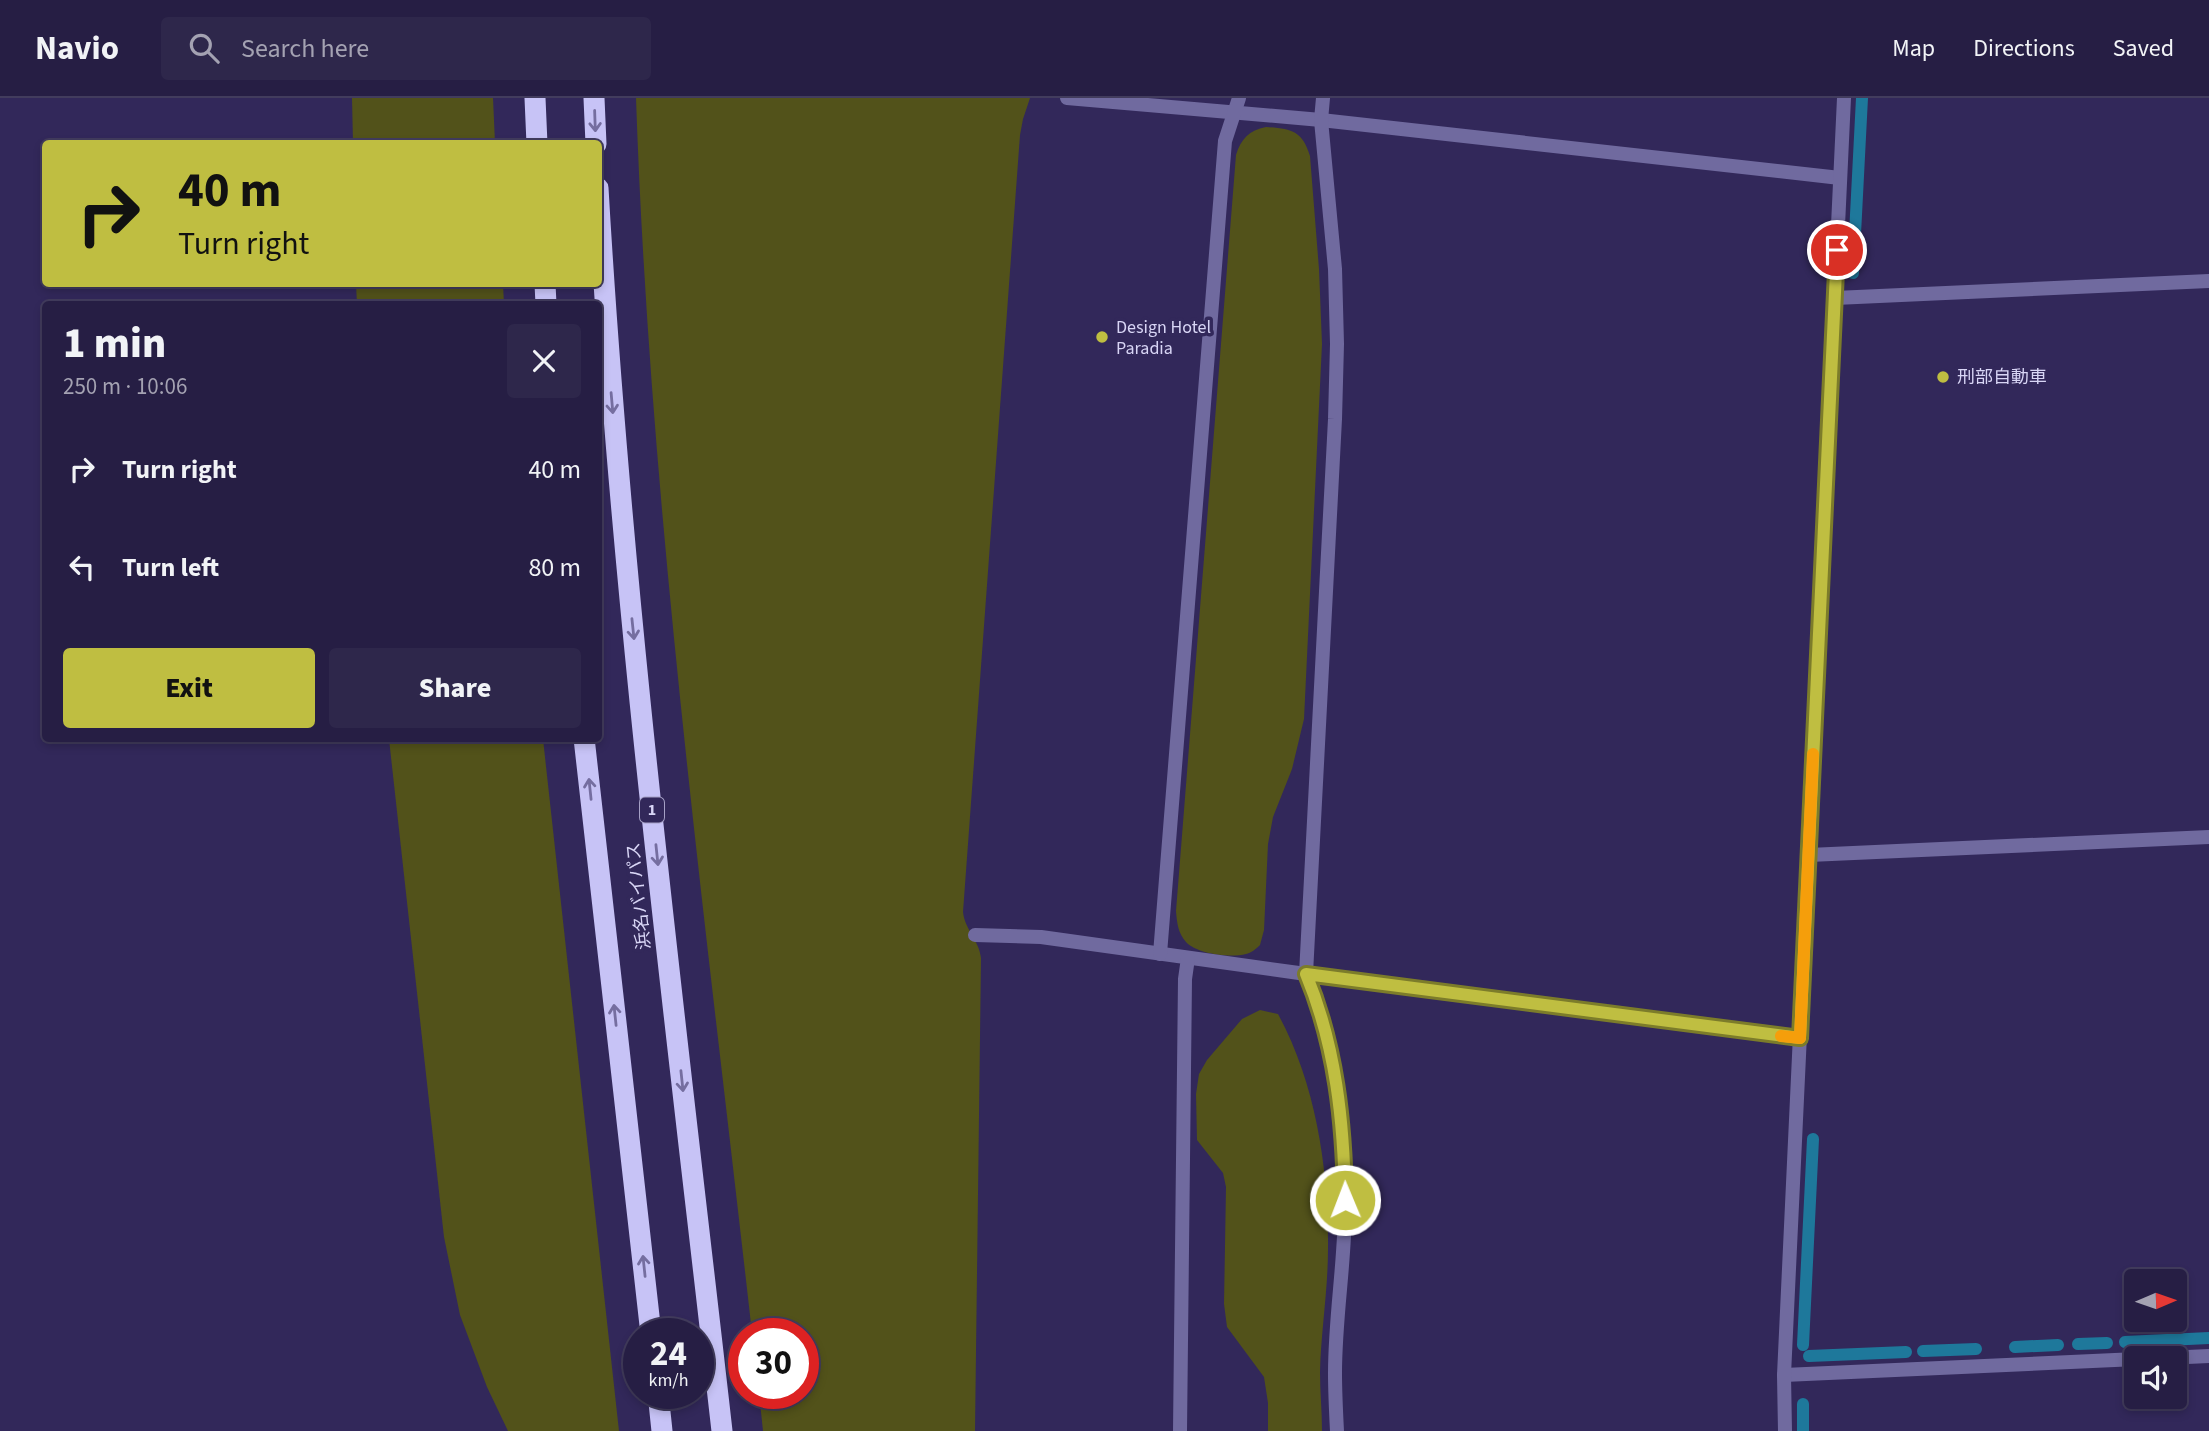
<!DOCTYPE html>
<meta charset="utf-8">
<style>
body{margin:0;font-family:"Source Sans 3","Noto Sans JP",sans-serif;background:#2e274b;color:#f1f3f6;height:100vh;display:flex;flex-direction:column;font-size:26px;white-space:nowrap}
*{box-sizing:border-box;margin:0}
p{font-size:23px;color:#a4a2b2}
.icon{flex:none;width:38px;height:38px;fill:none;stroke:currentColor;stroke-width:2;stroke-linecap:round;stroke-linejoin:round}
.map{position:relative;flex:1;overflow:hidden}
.details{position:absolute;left:42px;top:203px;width:560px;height:441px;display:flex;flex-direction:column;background:#261e44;border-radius:7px;box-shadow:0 4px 10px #0003,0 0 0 2px #423c5d}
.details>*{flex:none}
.top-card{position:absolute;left:42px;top:42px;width:560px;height:147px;border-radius:7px;box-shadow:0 4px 10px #0003,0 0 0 2px #423c5d;background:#bfbe41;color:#111;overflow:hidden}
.needle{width:46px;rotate:88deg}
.buttons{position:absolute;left:2124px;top:1171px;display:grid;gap:14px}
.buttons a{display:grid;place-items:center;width:63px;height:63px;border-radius:7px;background:#261e44;box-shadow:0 4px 10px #0003,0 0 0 2px #423c5d;font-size:35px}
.speed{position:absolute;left:623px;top:1220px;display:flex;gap:14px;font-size:35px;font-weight:700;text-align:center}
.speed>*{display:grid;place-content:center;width:91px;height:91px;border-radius:50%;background:#261e44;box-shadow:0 4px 10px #0003,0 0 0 2px #423c5d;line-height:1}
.speed small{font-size:18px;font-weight:400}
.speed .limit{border:10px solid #d22;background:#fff;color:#111}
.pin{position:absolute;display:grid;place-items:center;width:60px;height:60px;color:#fff;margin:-30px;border:4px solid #fff;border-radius:50%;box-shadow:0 2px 7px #0007}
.me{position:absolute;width:77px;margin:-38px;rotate:359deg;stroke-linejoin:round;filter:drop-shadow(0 0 5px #0008)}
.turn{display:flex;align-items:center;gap:24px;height:147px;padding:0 21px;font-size:32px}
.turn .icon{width:91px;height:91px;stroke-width:2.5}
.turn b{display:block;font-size:49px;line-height:60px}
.round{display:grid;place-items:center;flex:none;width:74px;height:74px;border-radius:7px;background:#2e274b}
.summary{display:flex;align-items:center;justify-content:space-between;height:119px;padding:0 21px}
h1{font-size:42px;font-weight:800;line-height:52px}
.primary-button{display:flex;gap:14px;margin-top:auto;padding:14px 21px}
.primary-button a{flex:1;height:80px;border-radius:7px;background:#bfbe41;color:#111;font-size:28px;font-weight:800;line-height:80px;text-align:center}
.primary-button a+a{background:#2e274b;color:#f1f3f6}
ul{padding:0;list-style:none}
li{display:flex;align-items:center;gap:21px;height:98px;padding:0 21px}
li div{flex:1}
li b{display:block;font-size:26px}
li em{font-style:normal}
header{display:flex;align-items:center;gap:42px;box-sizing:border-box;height:98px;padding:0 35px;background:#261e44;border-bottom:2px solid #423c5d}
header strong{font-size:33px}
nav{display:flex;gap:38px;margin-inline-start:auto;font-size:24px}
.search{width:490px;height:63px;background:#2e274b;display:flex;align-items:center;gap:18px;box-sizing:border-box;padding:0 24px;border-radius:7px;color:#a4a2b2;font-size:26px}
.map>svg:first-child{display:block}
</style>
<header>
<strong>Navio</strong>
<div class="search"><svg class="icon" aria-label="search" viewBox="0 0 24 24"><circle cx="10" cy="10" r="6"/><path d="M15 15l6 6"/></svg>Search here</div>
<nav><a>Map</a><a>Directions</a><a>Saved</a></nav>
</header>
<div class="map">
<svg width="2209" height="1333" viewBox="0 0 2209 1333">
<rect width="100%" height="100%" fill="#32285a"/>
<g fill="#52521a">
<polygon points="352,0 493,0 495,45 353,45"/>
<path d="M636,0h394l-7,21 -3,16 -57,777c2,18 16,28 18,46l-6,473h-212l-4,-38h44v-59l-51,-1c-46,-410 -102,-822 -116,-1235z"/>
<path d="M1266,29c25,2 36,3 44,29l9,113 3,75 -18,375 -12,50 -19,48 -5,27 -4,86 -4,15c-4,4 -9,8 -14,9 -16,4 -49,0 -60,-12 -8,-9 -9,-19 -10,-31l60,-756c5,-16 13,-25 30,-28z"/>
<polygon points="356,186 503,186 504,206 357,206"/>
<polygon points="389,641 543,641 619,1333 508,1333 487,1289 460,1217 444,1139"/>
<path d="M1260,912l18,4c38,70 51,156 50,235 0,41 -7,82 -8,123 0,20 2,39 2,59h-54v-28l-4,-26 -37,-50 -3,-23 2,-117 -3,-14 -26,-33 -1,-46 3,-20 8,-14 35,-41z"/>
</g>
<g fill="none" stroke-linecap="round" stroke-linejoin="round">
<g stroke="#1e789b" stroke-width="12">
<polyline points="1853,175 1862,0"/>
<polyline points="2125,1244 2209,1240"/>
<polyline points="2078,1246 2107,1245"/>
<polyline points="1803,1247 1813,1041"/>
<polyline points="2015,1249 2058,1247"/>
<polyline points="1923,1253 1976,1251"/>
<polyline points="1809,1258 1906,1254"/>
<polyline points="1803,1306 1803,1333"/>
</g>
<g stroke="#706a9f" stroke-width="14">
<polyline points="1067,0 1321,22 1840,80"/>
<path d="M1323,0l-2,22 14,149 2,75 -2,75 -29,555c29,71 39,148 39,224 1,58 -10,116 -10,175 0,19 1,39 2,58"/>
<polyline points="1835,200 2209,183"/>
<polyline points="1809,757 2209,739"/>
<polyline points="975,837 1041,839 1306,876 1800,940"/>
<polyline points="1160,856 1225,43 1239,0"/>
<polyline points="2166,1260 2209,1258"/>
<polyline points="1784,1277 2137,1261"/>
<polyline points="1180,1333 1185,881 1188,860"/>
<polyline points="1785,1333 1784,1277 1844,0"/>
</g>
<g stroke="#c7c3f6" stroke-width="21">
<polyline points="535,0 537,46"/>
<polyline points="594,0 596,46"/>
<path d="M598,90c24,416 77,829 124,1243"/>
<polyline points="545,186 546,206"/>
<polyline points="584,640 651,1236"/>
<polyline points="658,1295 662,1333"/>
</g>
</g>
<defs><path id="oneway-shaft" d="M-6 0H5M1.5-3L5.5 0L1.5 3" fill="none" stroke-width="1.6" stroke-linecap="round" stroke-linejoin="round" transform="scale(1.75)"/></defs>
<g stroke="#756ea0">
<use href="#oneway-shaft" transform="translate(595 23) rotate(88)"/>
<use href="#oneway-shaft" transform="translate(612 305) rotate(85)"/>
<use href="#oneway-shaft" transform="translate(633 531) rotate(84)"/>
<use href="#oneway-shaft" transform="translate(590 691) rotate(-96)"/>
<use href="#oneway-shaft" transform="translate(657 757) rotate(84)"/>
<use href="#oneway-shaft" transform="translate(615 917) rotate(-96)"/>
<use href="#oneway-shaft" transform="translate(682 983) rotate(84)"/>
<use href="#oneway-shaft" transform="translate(644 1168) rotate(-96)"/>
</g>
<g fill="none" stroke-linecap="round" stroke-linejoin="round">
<g stroke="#7c7c2a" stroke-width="18">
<path id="route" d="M1345,1102c-1,-77 -9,-154 -39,-226l494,64 37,-788"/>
</g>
<use href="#route" stroke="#bfbe41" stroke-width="12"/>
<polyline stroke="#f59e0b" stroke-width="12" points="1781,938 1800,940 1813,656"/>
</g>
<g fill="#bfbe41" stroke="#32285a" stroke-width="2.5">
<circle cx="1102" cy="239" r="7"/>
<circle cx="1943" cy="279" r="7"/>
</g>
<g text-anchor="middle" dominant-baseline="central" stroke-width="7" stroke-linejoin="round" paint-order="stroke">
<rect fill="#32285a" stroke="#a6a1c6" stroke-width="2" x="640" y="699.5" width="24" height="25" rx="5"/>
<g font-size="16" font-weight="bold" fill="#d8d5f5">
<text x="652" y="712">1</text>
</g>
<g font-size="18" fill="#d8d5f5" stroke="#32285a" text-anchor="start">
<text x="1116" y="229">Design Hotel<tspan x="1116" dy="21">Paradia</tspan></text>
<text x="1957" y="279">刑部自動車</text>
</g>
<g font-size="18" fill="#d8d5f5" stroke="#32285a">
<text transform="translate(639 798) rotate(-96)">浜名バイパス</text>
</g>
</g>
</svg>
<div class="buttons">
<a><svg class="needle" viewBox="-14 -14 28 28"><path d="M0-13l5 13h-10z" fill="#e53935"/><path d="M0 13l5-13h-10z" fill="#a4a2b2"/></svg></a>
<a><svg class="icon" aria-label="sound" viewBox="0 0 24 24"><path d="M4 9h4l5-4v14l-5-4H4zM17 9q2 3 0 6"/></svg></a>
</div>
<div class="speed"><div>24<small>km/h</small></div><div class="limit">30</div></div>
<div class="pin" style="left:1837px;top:152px;background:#d93025"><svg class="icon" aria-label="arrive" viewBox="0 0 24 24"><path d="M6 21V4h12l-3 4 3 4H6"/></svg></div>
<svg class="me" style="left:1345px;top:1102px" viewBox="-20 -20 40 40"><circle r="17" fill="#bfbe41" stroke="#fff" stroke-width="3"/><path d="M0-11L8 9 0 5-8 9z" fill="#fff"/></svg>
<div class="top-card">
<div class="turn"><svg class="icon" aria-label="right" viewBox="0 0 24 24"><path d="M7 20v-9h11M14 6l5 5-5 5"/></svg><div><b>40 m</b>Turn right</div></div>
</div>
<section class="details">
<div class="summary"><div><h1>1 min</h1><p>250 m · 10:06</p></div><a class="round"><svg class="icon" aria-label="close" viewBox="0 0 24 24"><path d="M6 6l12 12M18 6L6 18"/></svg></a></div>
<ul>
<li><svg class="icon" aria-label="right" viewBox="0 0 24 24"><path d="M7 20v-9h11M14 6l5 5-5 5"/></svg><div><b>Turn right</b></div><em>40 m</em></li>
<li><svg class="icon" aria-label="left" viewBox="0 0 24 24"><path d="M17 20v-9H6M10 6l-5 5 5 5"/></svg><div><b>Turn left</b></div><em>80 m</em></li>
</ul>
<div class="primary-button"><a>Exit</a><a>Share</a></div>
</section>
</div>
